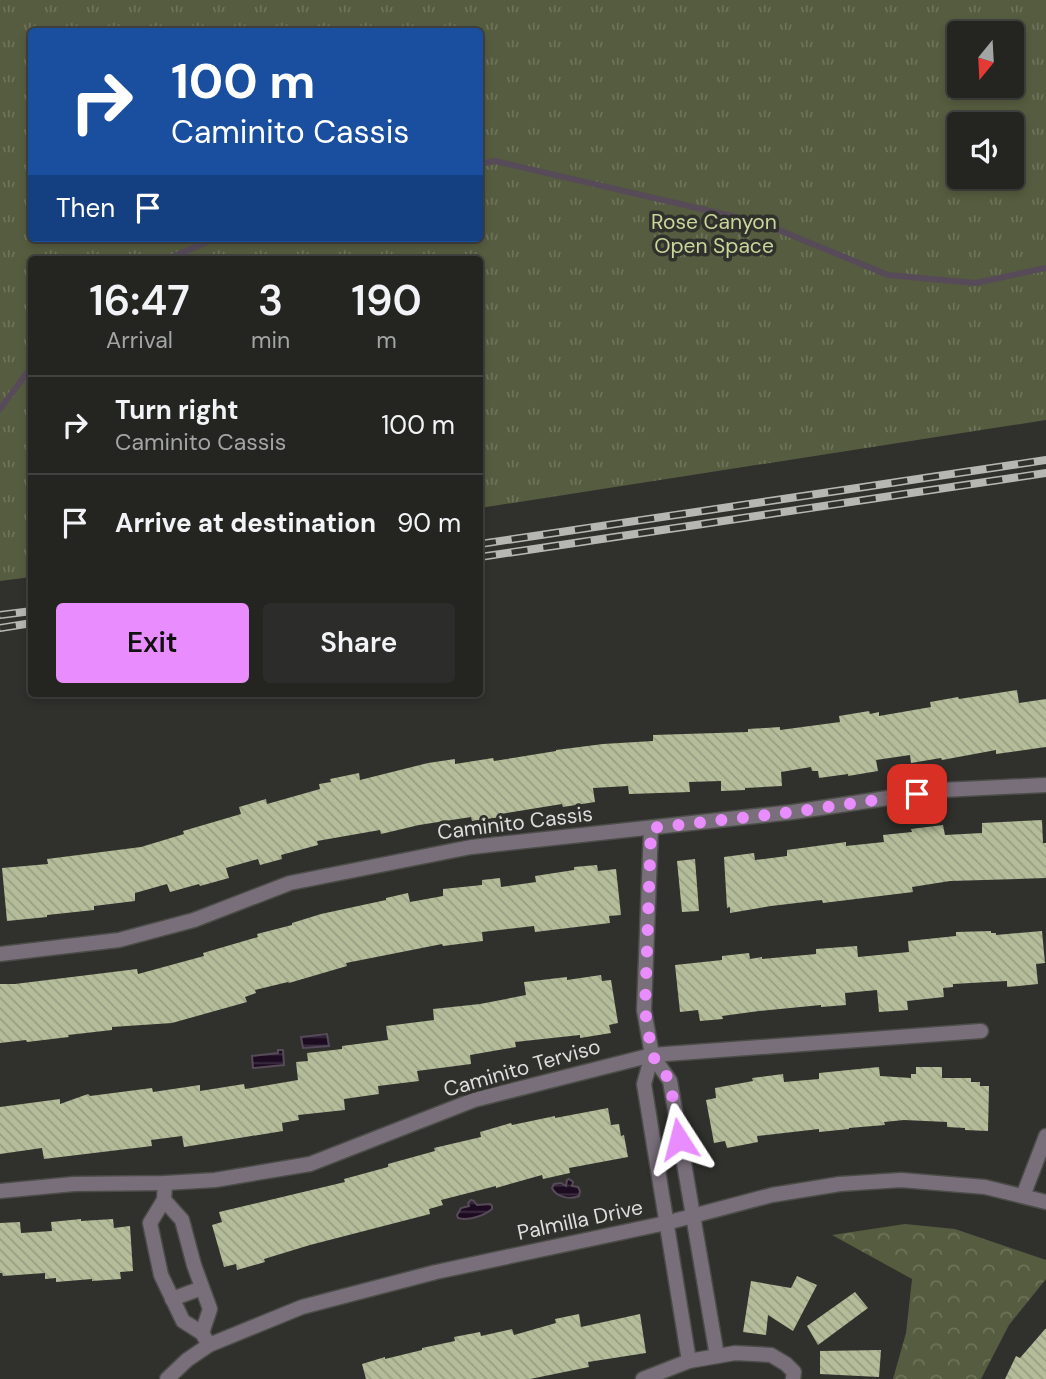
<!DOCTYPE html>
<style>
body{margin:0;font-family:"DM Sans",sans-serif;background:#2c2d2a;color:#f1f3f6;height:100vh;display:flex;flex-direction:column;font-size:26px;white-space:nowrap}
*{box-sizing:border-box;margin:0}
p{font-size:23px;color:#a3a5a5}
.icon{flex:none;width:38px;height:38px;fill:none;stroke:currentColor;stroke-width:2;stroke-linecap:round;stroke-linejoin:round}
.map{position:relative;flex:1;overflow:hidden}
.drawer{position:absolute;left:28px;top:256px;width:455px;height:441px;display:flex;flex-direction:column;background:#242521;border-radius:7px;box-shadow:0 4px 10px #0003,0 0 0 2px #41423f}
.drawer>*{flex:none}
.hud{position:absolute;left:28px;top:28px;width:455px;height:214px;border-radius:7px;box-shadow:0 4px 10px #0003,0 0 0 2px #41423f;background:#1a4fa0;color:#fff;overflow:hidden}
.needle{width:46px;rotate:198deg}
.buttons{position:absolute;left:947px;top:21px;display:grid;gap:14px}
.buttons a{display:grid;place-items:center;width:77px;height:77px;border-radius:7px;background:#242521;box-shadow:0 4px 10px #0003,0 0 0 2px #41423f;font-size:35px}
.pin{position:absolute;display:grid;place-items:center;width:60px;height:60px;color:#fff;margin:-30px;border-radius:14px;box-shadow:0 4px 10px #0006}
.me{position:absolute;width:77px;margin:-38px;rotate:351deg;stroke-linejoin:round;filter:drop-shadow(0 0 5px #0008)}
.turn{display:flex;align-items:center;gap:24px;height:147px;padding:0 28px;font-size:32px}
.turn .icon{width:91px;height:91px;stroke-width:2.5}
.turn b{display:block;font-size:49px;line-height:60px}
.then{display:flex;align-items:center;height:66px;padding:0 28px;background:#0003;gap:14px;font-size:26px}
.eta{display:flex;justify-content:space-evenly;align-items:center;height:119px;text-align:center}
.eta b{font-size:42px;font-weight:600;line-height:49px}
.cta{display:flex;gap:14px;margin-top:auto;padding:14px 28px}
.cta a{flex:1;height:80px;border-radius:7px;background:#e98dfe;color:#111;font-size:28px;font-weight:600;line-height:80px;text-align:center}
.cta a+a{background:#2c2d2a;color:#f1f3f6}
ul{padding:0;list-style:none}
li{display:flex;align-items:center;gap:21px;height:98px;padding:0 28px;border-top:2px solid #41423f}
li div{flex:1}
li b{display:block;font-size:26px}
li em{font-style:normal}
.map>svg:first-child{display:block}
</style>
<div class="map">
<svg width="1046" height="1379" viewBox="0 0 1046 1379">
<defs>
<pattern id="grass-tufts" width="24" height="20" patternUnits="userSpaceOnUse" patternTransform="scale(1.75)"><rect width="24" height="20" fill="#565c3f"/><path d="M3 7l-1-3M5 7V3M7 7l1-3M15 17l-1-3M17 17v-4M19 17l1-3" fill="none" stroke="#6e735a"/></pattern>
<pattern id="park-crowns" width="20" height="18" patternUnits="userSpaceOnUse" patternTransform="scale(1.75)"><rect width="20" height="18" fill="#565c3f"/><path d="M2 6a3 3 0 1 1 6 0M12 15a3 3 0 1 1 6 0" fill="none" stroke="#6e735a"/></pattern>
<pattern id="water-rules" width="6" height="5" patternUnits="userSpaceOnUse" patternTransform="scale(1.75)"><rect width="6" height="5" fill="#1d0c21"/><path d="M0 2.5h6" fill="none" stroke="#3d2f41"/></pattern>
<pattern id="building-back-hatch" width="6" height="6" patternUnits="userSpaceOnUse" patternTransform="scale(1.75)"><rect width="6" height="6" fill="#b4bc99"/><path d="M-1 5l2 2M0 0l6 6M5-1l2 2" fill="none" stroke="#989e83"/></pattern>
</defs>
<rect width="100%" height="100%" fill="#30312c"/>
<path fill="url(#grass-tufts)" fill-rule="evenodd" d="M0,0h1046v420l-566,88v-249h-448l-1,318 -31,4zM32,32h448v206h-448zM959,33h53v53h-53zM959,124h53v53h-53z"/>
<polygon fill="url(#park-crowns)" points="905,1224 955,1229 1046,1260 1046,1279 1009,1325 981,1379 893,1379 906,1333 912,1279 832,1235"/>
<g fill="url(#water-rules)" stroke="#574b59" stroke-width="2">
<polygon points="327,1034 329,1046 303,1048 301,1037"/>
<polygon points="278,1050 283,1050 284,1065 253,1068 252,1056 278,1053"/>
<path d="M569,1179l4,3 -1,4 6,1 2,4 -1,5c-9,4 -23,1 -27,-8l2,-4 7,-1 5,3 1,-6z"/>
<path d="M471,1200l3,1 3,4 13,-1 2,2v3c-8,7 -24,12 -34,9l-1,-3 4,-7 8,-2 -1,-3z"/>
</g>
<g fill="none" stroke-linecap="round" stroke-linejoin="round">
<g stroke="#574b59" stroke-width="6">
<polyline points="480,164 495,161 762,223 888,275 976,283 1046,268"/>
<polyline points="167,259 217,238"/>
<polyline points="0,409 32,366"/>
</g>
</g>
<g fill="url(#building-back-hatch)">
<polygon points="1017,690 1019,703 1046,699 1046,747 996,754 996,750 942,760 941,758 911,763 910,755 876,760 878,771 848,776 848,774 819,778 818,771 812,771 811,767 781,772 782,786 745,788 745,790 721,791 721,781 689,782 690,792 629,794 628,786 593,788 595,802 563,807 562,804 501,814 501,817 472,821 471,817 419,825 381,834 380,830 317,841 318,845 281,855 282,859 260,865 258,859 226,868 229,878 200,886 199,884 170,892 167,884 135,893 135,901 94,906 94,910 47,915 47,917 7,921 2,868 48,864 47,859 141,847 184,834 183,831 241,814 239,807 266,799 267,804 320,789 319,784 331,782 330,779 359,773 360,780 428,763 455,759 455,764 493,758 494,761 556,751 556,750 603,744 653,741 653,735 748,732 748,729 780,727 780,730 840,722 839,716 869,711 870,714 879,712 879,716 931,707 930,702 958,697 959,699"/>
<polygon points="1042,820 1043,843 1046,843 1046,878 950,881 912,887 913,892 823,903 822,900 771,906 730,913 730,907 727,908 724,857 754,853 755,860 787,856 787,850 846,842 846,846 884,842 883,835 912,832 911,829 943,825 945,835 982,833 982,823"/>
<polygon points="695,859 699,911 682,912 677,861"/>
<polygon points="597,865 598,871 616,869 621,915 609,916 610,923 535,932 534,926 482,932 483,941 443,946 442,944 346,963 347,966 289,983 288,982 255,990 256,993 245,997 247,1002 172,1023 112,1027 112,1030 68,1035 69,1037 27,1042 26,1040 0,1043 0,984 15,984 137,969 138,974 204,956 203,953 258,937 257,934 292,925 292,923 321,914 386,900 386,898 408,893 410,902 443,896 443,889 482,885 482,880 500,878 501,887 536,882 535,876 574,870 574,867"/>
<polygon points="991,931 991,933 996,933 996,935 1042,931 1045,963 1036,964 1038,984 1007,987 1007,981 953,984 953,987 943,988 944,997 907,1001 908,1010 879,1012 877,990 845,993 846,1005 821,1007 821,1005 759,1011 722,1016 723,1019 700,1021 698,1010 680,1012 675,965 722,960 722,956 749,953 750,959 762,957 762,959 816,954 816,949 857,946 858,957 909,952 908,941 956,936 956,932"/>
<polygon points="601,975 602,981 611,980 618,1023 609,1025 611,1033 580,1038 580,1035 515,1042 516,1047 470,1055 471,1064 417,1071 419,1081 378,1086 379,1094 344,1099 345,1110 298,1115 299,1120 282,1123 283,1131 184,1147 182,1136 151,1140 152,1146 44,1159 42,1148 0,1154 0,1107 60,1099 60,1104 88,1094 90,1096 152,1088 153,1092 200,1085 200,1091 244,1084 245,1089 298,1080 296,1062 308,1061 307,1053 342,1049 342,1046 388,1040 386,1026 434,1020 433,1009 480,1004 526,995 524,982 567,977 567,980"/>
<polygon points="879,1067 880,1076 911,1078 911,1074 916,1074 916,1067 942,1067 942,1078 971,1078 971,1082 980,1082 980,1086 989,1086 988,1131 965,1130 965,1128 947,1127 947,1122 904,1120 884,1122 885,1125 849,1128 849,1129 819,1132 819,1129 757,1136 758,1142 727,1148 725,1141 714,1143 706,1100 716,1098 715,1088 753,1081 752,1078 783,1074 784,1082 819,1079 819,1073"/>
<polygon points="608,1108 611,1125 619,1124 621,1136 624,1135 628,1157 569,1168 570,1173 543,1179 542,1175 496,1188 496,1186 441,1200 443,1205 429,1209 430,1214 310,1245 264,1259 265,1262 237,1270 236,1264 224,1267 212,1225 222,1222 219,1212 345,1182 344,1179 388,1167 388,1164 435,1151 434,1148 481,1137 480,1132 511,1123 512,1125 555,1116 555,1118"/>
<polygon points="81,1219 81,1221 113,1219 114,1228 130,1226 133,1271 120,1272 121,1279 92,1281 92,1279 56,1282 56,1278 45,1279 45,1273 3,1276 2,1273 0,1273 0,1223 20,1222 21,1233 52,1231 51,1222"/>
<polygon points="797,1276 817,1285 793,1331 768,1315 766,1335 743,1332 751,1281 791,1288"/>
<polygon points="855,1292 868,1308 818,1345 807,1326"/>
<polygon points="579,1314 581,1327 640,1314 646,1353 588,1362 589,1367 530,1379 366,1379 362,1364 385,1357 385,1359 422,1350 422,1348 455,1341 454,1337 480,1332 481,1336 512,1329 514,1335 556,1323 555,1319"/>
<polygon points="1046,1328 1046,1379 1005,1379 1016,1356 1020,1358"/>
<polygon points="881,1350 879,1377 820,1374 820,1351"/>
</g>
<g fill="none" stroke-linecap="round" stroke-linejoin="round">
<g stroke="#4c4d48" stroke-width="17">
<g id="minor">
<polyline points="651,828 644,1010 652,1055 670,1081 717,1356"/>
<polyline points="0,954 119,940 194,920 290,883 471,847 793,812 942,790 1046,785"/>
<polyline points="652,1055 644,1084 689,1361"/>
<polyline points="165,1183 164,1200 150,1223 161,1275 183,1321 202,1333 209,1345"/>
<polyline points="0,1191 74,1184 165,1183 215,1180 310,1164 474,1100 652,1055 981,1031"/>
<polyline points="164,1200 182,1220 194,1265 210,1309 202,1333"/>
<polyline points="172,1299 202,1288"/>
<polyline points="643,1379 689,1361 735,1353 771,1355 786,1364 794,1372 793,1379"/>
</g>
</g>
<g stroke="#4c4d48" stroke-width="17">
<g id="tertiary">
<polyline points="1023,1196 1046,1136"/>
<polyline points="167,1379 187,1360 209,1345 302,1307 436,1272 666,1223 772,1195 840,1184 901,1180 985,1187 1046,1202"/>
</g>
</g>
<use href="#minor" stroke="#796f7b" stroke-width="14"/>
<use href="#tertiary" stroke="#796f7b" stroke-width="14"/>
<g stroke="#b6b7b3" stroke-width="8">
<g id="rail">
<polyline points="480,544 1046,460"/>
<polyline points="480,557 1046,473"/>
<polyline points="0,615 32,611"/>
<polyline points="0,628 32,623"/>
</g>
</g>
<use href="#rail" stroke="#30312c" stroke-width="5" stroke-dasharray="16" stroke-linecap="butt"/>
</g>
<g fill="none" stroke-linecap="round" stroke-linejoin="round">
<polyline stroke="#e98dfe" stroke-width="12" stroke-dasharray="0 21.6" points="679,1139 670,1081 652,1055 645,1010 651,828 793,812 917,794"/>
</g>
<g text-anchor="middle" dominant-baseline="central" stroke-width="7" stroke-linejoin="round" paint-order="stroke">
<g font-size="21" fill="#c9d59b" stroke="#30312c">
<text x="714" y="222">Rose Canyon<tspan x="714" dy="24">Open Space</tspan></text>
</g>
<g font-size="21" fill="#dddedb" stroke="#30312c">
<text transform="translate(515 823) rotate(-7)">Caminito Cassis</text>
<text transform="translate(522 1068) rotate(-16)">Caminito Terviso</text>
<text transform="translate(580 1220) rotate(-12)">Palmilla Drive</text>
</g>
</g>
</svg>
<div class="buttons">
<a><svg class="needle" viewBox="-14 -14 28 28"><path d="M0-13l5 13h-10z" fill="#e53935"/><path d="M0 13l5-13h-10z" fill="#a3a5a5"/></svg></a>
<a><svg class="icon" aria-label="sound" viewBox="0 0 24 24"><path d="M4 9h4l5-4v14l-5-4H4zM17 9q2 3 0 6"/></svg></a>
</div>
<div class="pin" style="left:917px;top:794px;background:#d93025"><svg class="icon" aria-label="arrive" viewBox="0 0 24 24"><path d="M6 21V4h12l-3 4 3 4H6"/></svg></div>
<svg class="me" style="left:679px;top:1139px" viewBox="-20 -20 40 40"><path d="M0-17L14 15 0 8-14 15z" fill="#e98dfe" stroke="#fff" stroke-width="4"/></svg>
<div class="hud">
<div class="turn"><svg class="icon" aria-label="right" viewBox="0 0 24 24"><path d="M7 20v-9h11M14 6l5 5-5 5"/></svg><div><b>100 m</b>Caminito Cassis</div></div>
<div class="then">Then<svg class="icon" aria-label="arrive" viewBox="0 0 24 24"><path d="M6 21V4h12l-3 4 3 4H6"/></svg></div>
</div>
<section class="drawer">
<div class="eta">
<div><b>16:47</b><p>Arrival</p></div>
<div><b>3</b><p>min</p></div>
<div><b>190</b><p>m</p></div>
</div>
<ul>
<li><svg class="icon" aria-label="right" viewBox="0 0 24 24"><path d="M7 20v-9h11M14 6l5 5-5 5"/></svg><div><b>Turn right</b><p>Caminito Cassis</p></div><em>100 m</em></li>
<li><svg class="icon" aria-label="arrive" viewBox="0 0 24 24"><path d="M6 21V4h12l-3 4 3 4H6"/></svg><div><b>Arrive at destination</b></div><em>90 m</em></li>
</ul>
<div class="cta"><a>Exit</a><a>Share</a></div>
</section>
</div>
